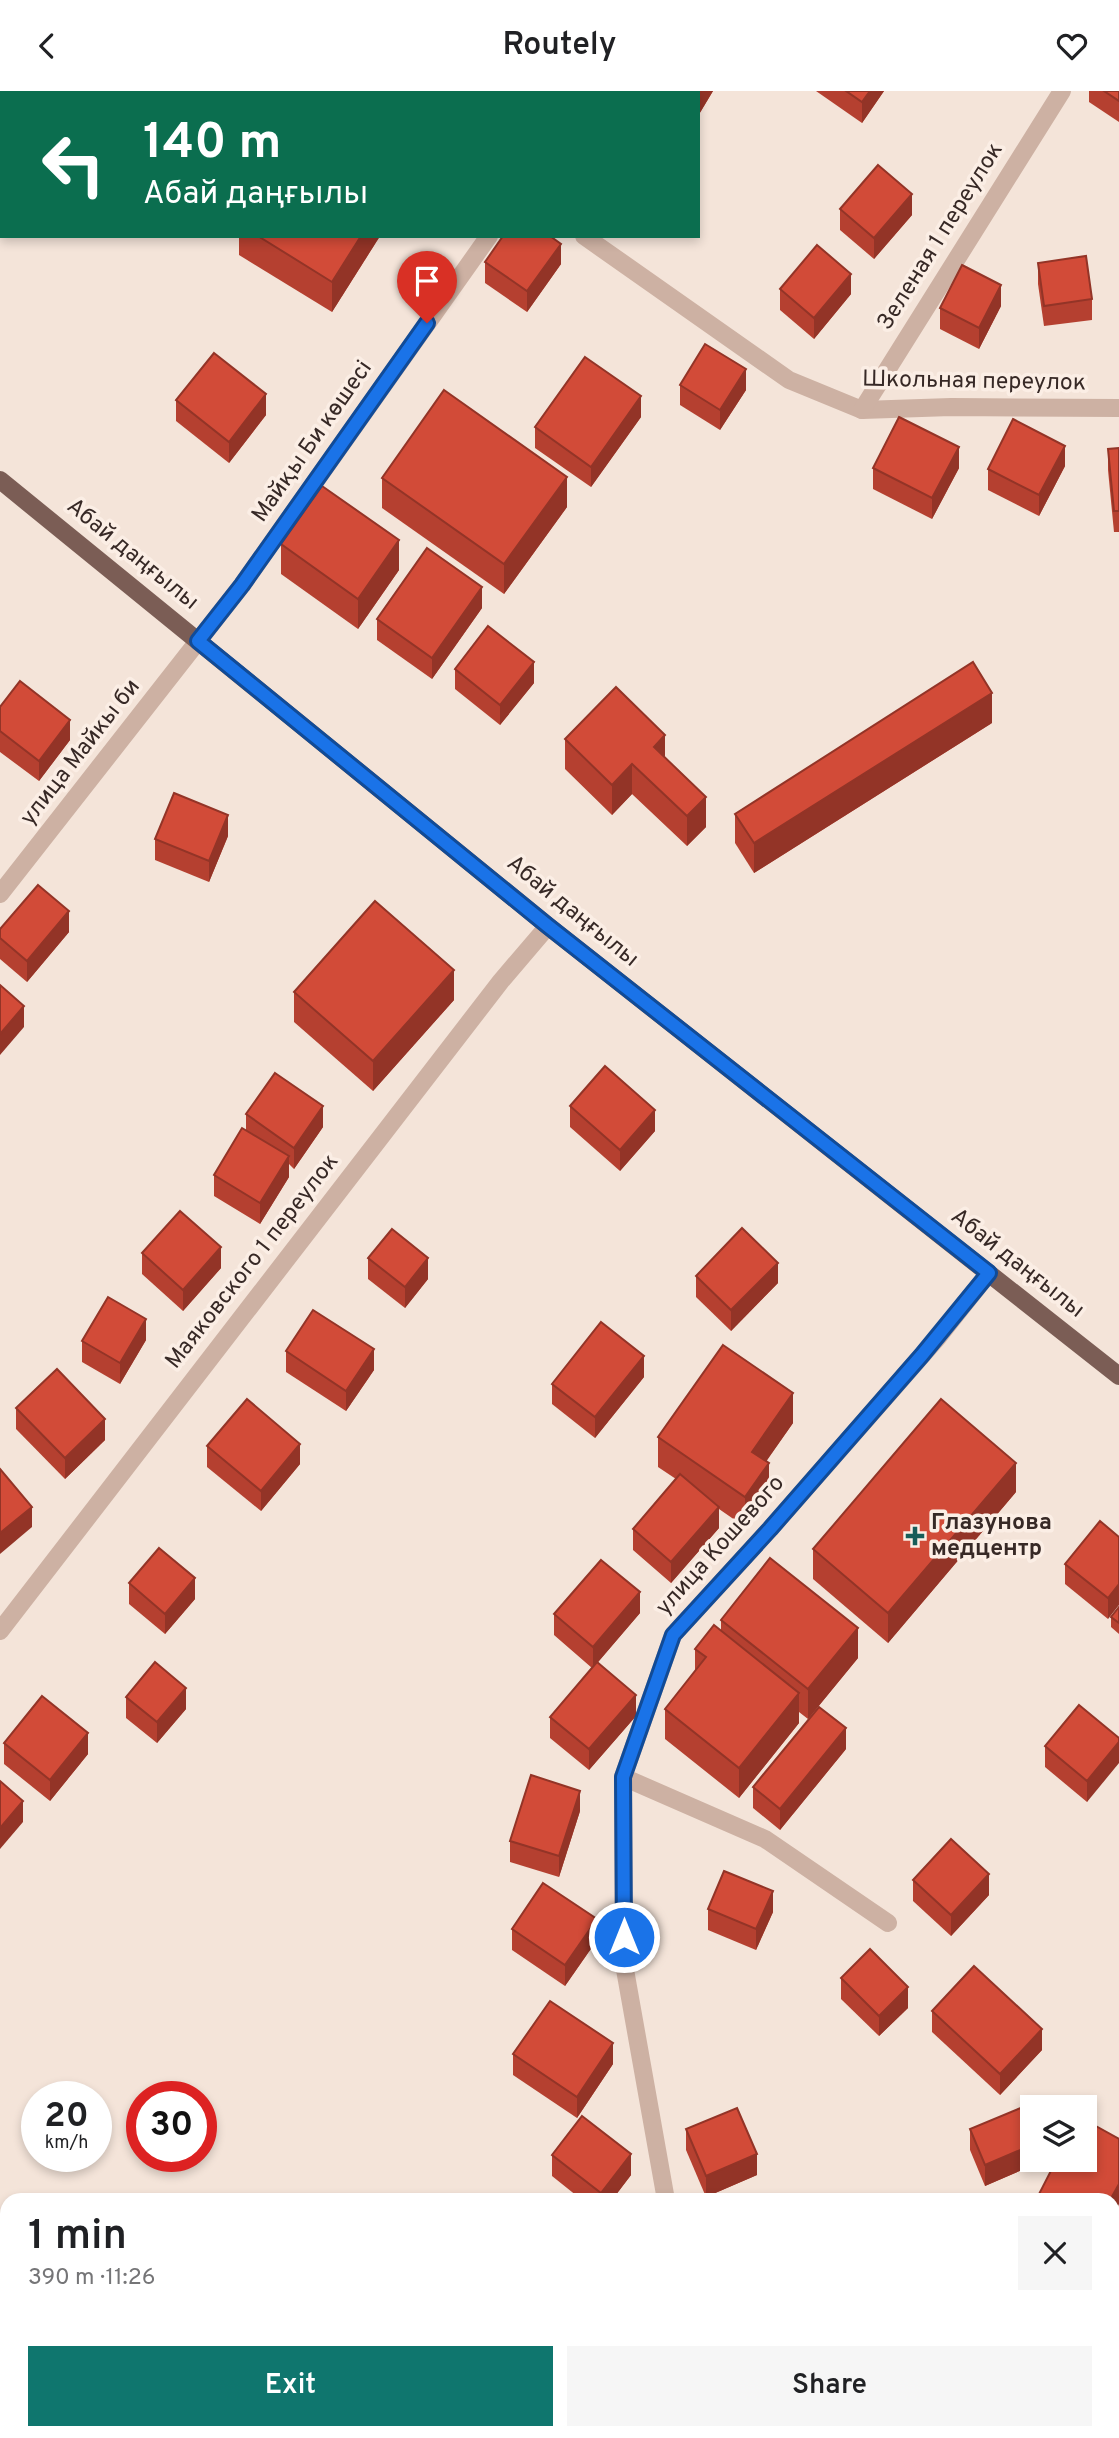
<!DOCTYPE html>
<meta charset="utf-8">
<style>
body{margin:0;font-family:Overpass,sans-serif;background:#f6f6f6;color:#202124;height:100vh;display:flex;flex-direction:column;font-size:26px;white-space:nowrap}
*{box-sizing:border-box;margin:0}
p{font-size:23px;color:#757577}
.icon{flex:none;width:38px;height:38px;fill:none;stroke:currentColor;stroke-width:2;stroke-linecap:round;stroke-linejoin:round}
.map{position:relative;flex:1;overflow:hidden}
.side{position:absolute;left:0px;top:2102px;width:1120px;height:247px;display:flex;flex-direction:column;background:#fff;border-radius:21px 21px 0 0;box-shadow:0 4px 10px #0003}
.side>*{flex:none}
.top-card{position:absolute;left:0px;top:0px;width:700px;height:147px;box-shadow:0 4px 10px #0003;background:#0b6e4f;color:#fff;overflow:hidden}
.fabs{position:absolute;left:1020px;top:2004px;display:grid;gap:14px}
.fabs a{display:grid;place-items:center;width:77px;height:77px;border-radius:0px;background:#fff;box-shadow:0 4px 10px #0003;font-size:35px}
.speed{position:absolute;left:21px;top:1990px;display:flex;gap:14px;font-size:35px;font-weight:700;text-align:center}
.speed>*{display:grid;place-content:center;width:91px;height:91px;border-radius:50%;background:#fff;box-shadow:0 4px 10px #0003;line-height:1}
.speed small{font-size:18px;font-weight:400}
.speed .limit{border:10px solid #d22;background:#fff;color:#111}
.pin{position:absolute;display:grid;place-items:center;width:60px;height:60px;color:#fff;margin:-72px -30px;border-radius:50% 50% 50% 0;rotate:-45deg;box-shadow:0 0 7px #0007}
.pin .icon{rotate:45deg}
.me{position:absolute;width:77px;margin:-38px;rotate:0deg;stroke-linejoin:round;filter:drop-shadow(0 0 5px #0008)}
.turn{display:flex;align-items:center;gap:24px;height:147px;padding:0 28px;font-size:32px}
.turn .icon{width:91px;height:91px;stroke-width:2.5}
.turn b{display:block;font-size:49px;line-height:60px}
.round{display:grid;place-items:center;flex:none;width:74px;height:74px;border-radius:0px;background:#f6f6f6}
.overview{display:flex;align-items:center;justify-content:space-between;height:119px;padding:0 28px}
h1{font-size:42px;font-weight:600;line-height:52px}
.action{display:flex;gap:14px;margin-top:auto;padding:14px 28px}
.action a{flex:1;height:80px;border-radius:0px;background:#0f766e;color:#fff;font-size:28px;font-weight:600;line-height:80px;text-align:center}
.action a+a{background:#f6f6f6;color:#202124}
header{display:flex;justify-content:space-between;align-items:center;height:91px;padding:0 28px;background:#fff;font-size:32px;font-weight:600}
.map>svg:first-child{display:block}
</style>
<header><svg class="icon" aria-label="back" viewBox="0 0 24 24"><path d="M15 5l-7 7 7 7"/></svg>Routely<svg class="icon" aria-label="heart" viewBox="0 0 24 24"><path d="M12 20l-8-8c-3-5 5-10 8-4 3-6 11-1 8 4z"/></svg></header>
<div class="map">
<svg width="1119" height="2347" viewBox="0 0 1119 2347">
<rect width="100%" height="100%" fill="#f4e4d9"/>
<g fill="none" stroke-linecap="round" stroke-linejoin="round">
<polyline stroke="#cdb1a3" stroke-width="18" points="623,1686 765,1748 888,1832"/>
<g stroke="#cdb1a3" stroke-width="18">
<polyline points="582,2 583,0"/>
<polyline points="584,145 789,289 862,319 951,316 1119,317"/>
<polyline points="862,319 1062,0"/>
<polyline points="0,803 242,494 489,145"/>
<polyline points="0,1540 501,890 548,835"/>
<polyline points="666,2109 624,1873 623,1686 673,1544 770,1438 939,1245 989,1182"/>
<polyline points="1113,2190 1119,2195"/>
<polyline points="0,2330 7,2335"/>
<polyline points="16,2342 23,2347"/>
<polyline points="647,2347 649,2342"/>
</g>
<polyline stroke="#7b5d55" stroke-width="18" points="0,389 548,835 1119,1285"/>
</g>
<g fill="#b54030">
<rect x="383" y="0" width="70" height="2"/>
<polygon points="632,0 713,0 698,25 698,2 632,2"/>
<polygon points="816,0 884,0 862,32"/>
<polygon points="1089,0 1119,0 1119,31 1089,11"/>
<polygon points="840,118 912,124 874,168 840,139"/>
<polygon points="239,145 380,145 332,221 239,164"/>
<polygon points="485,171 561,173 527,221 485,192"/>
<polygon points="1038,172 1092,208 1092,229 1044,235 1038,193"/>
<polygon points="780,198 851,203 814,248 780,219"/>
<polygon points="1001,215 979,258 940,238 940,217"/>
<polygon points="680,294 746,299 720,339 680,314"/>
<polygon points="176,309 266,324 229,372 176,330"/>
<polygon points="641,326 591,396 535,357 535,336"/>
<polygon points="1119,357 1119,441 1114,441 1108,379 1108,358"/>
<polygon points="1065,375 1039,425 988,399 988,378"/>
<polygon points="873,377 959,377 932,428 873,398"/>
<polygon points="382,387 567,416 504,503 382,417"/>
<polygon points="281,453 399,479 358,538 281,483"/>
<polygon points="482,517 432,588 377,549 377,528"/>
<polygon points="455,578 534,592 500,634 455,598"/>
<polygon points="0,616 70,649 39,690 0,661"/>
<polygon points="992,632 754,782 735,752 735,723"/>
<polygon points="565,648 665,667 706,736 687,755 632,703 612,724 565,678"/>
<polygon points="228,745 209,791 155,769 155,748"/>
<polygon points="0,838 69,841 27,891 0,868"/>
<polygon points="294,901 454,909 373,1000 294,931"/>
<polygon points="570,1015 655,1040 620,1080 570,1036"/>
<polygon points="246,1023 323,1036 294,1078 289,1073 289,1086 260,1133 214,1105 214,1084 246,1040"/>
<polygon points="142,1162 221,1177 183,1220 142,1183"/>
<polygon points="368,1167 428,1188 405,1217 368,1188"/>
<polygon points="696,1185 778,1192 731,1240 696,1206"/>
<polygon points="146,1249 120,1293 82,1271 82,1250"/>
<polygon points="286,1260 374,1279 346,1320 286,1281"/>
<polygon points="644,1286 595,1347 552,1313 552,1293"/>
<polygon points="16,1317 105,1349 65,1388 16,1338"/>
<polygon points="793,1332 766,1370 769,1402 745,1436 719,1418 719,1437 671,1492 633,1459 633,1438 676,1388 658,1376 658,1346"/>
<polygon points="207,1355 300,1373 261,1420 207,1376"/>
<polygon points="1016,1401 888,1552 813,1488 813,1458"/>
<polygon points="1119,1446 1108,1528 1065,1493 1065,1473"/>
<polygon points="129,1492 195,1508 165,1543 129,1513"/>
<polygon points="1119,1516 1119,1543 1111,1536 1111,1526"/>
<polygon points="640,1522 598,1571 636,1625 589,1679 550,1647 550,1626 592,1577 554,1544 554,1523"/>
<polygon points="721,1529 858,1567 808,1628 799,1621 799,1632 739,1707 665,1648 665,1618 695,1580 695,1558 721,1540"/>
<polygon points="126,1606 186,1618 157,1652 126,1627"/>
<polygon points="1119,1647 1087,1711 1045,1676 1045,1655"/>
<polygon points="4,1652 88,1663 50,1710 4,1673"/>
<polygon points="846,1658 780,1739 753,1717 753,1696"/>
<polygon points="580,1720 559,1786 510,1771 510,1750"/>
<polygon points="913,1789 989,1804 951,1845 913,1810"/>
<polygon points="708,1818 773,1821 756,1859 708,1839"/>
<polygon points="512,1838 597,1849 565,1895 512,1859"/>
<polygon points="841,1887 908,1917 879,1945 841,1908"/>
<polygon points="932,1920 1042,1959 1000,2004 932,1941"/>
<polygon points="513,1963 613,1973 577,2027 513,1984"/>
<polygon points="686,2038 757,2084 706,2106 686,2059"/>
<polygon points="970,2038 1038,2068 1038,2072 985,2095 970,2059"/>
<polygon points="552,2064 631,2084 612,2109 582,2109 552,2085"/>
<polygon points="0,2167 7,2169 4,2262 0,2259"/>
<polygon points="145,2342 173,2342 169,2347 154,2347"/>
<polygon points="726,2342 804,2342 804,2344 802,2347 727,2347 726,2346"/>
</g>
<g fill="#933427">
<polygon points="52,0 64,0 64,2 50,2"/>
<polygon points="443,0 453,0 453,2 441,2"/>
<polygon points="701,0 713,0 698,25 698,4"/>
<polygon points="870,0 884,0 862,32 862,11"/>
<polygon points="2,68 2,98 0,100 0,70"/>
<polygon points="912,103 912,124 874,168 874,147"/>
<polygon points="361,145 380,145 332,221 332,191"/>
<polygon points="561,153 561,173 527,221 527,200"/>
<polygon points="851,183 851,203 814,248 814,227"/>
<polygon points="1001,194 1001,215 979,258 979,237"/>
<polygon points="746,278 746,299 720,339 720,319"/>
<polygon points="266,303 266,324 229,372 229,351"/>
<polygon points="641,305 641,326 591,396 591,376"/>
<polygon points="1065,355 1065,375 1039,425 1039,404"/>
<polygon points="959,356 959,377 932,428 932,407"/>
<polygon points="567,386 567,416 504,503 504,473"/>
<polygon points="399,449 399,479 358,538 358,508"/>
<polygon points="482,496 482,517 432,588 432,567"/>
<polygon points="534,571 534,592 500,634 500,614"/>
<polygon points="992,602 992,632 754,782 754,752"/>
<polygon points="70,629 70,649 39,690 39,670"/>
<polygon points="665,644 665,674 654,656"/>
<polygon points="632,673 632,703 612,724 612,694"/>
<polygon points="706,706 706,736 687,755 687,725"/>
<polygon points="228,724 228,745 209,791 209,770"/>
<polygon points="69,820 69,841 27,891 27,870"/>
<polygon points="454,879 454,909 373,1000 373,970"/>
<polygon points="24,915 24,936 0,964 0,943"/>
<polygon points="323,1015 323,1036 294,1078 294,1057"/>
<polygon points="655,1019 655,1040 620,1080 620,1059"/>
<polygon points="289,1065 289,1086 260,1133 260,1112"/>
<polygon points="221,1156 221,1177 183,1220 183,1199"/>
<polygon points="428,1167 428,1188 405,1217 405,1196"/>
<polygon points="778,1172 778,1192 731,1240 731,1219"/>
<polygon points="146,1228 146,1249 120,1293 120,1272"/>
<polygon points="374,1258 374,1279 346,1320 346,1300"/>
<polygon points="644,1265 644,1286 595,1347 595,1326"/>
<polygon points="793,1302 793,1332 752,1391 752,1361"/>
<polygon points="105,1328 105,1349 65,1388 65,1367"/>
<polygon points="300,1353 300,1373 261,1420 261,1400"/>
<polygon points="769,1372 769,1402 745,1436 745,1406"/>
<polygon points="1016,1372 1016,1401 888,1552 888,1522"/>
<polygon points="32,1416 32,1436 0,1463 0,1442"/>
<polygon points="719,1416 719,1437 671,1492 671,1471"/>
<polygon points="195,1487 195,1508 165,1543 165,1523"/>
<polygon points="1119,1493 1119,1514 1108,1528 1108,1507"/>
<polygon points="640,1501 640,1522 593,1577 593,1556"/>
<polygon points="858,1537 858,1567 808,1628 808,1598"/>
<polygon points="186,1597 186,1618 157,1652 157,1631"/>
<polygon points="799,1602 799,1632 739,1707 739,1677"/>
<polygon points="636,1604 636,1625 589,1679 589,1658"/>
<polygon points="846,1637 846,1658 780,1739 780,1718"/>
<polygon points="88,1642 88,1663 50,1710 50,1689"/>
<polygon points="1119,1651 1119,1672 1087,1711 1087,1690"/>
<polygon points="580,1700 580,1720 559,1786 559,1765"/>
<polygon points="23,1710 23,1731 0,1758 0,1737"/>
<polygon points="989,1783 989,1804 951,1845 951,1824"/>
<polygon points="773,1800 773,1821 756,1859 756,1838"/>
<polygon points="597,1828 597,1849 565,1895 565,1874"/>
<polygon points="908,1896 908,1917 879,1945 879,1925"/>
<polygon points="1042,1938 1042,1959 1000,2004 1000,1983"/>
<polygon points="613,1952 613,1973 577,2027 577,2006"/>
<polygon points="1032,2054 1032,2068 1038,2068 1038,2072 985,2095 985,2074"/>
<polygon points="631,2063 631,2084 612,2109 601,2109 601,2102"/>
<polygon points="757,2063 757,2084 706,2106 706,2085"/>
<polygon points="1119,2093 1119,2113 1113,2125 1113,2109 1110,2109"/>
<polygon points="7,2236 7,2257 4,2262 4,2241"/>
<polygon points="1119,2270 1119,2291 1113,2297 1113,2277"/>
<polygon points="165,2342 173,2342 169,2347 165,2347"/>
<polygon points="570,2342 576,2342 576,2347 567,2347"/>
<polygon points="792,2342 804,2342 804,2344 802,2347 788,2347"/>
</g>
<g fill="#d24b38" stroke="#933427" stroke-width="2">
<polygon points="0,0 52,0 50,2 2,2 2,68 0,70"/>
<polygon points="363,0 371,0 374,2 362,2"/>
<polygon points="397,0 443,0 441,2 399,2"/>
<polygon points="659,0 701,0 698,4 698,2 662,2"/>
<polygon points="846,0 870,0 862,11"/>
<polygon points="1104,0 1119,0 1119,10"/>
<polygon points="878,74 912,103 874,147 840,118"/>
<polygon points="258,145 361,145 332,191"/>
<polygon points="503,145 550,145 561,153 527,200 485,171"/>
<polygon points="817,154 851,183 814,227 780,198"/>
<polygon points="1086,165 1092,208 1044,215 1038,172"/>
<polygon points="962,174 1001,194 979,237 940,217"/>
<polygon points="705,253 746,278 720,319 680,294"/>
<polygon points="214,262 266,303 229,351 176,309"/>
<polygon points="585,266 641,305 591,376 535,336"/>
<polygon points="444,299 567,386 504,473 382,387"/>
<polygon points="899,326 959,356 932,407 873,377"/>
<polygon points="1013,328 1065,355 1039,404 988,378"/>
<polygon points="1119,357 1119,420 1114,420 1108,358"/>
<polygon points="322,395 399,449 358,508 281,453"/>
<polygon points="427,457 482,496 432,567 377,528"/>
<polygon points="488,535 534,571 500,614 455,578"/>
<polygon points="973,571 992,602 754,752 735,723"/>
<polygon points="20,590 70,629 39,670 0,640 0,616"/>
<polygon points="616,596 665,644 654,656 706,706 687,725 632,673 612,694 565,648"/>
<polygon points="174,702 228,724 209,770 155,748"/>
<polygon points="38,794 69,820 27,870 0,847 0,838"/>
<polygon points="375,810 454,879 373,970 294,901"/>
<polygon points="0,894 24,915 0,943"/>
<polygon points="605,975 655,1019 620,1059 570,1015"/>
<polygon points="275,982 323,1015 294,1057 246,1023"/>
<polygon points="242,1037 289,1065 260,1112 214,1084"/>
<polygon points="180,1120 221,1156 183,1199 142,1162"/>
<polygon points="742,1137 778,1172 731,1219 696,1185"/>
<polygon points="392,1138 428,1167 405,1196 368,1167"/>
<polygon points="108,1206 146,1228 120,1272 82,1250"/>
<polygon points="313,1219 374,1258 346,1300 286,1260"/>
<polygon points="601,1231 644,1265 595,1326 552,1293"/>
<polygon points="723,1254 793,1302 752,1361 769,1372 745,1406 658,1346"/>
<polygon points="57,1278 105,1328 65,1367 16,1317"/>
<polygon points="247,1308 300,1353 261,1400 207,1355"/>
<polygon points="941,1308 1016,1372 888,1522 813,1458"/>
<polygon points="0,1378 32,1416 0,1442"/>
<polygon points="680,1383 719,1416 671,1471 633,1438"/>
<polygon points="1100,1430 1119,1446 1119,1493 1108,1507 1065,1473"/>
<polygon points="159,1457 195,1487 165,1523 129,1492"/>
<polygon points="770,1467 858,1537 808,1598 721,1529"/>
<polygon points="601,1469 640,1501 593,1556 554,1523"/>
<polygon points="1119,1516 1119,1532 1111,1526"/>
<polygon points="714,1534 799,1602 739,1677 665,1618 706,1566 695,1558"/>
<polygon points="155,1571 186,1597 157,1631 126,1606"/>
<polygon points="597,1571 636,1604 589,1658 550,1626"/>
<polygon points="42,1605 88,1642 50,1689 4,1652"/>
<polygon points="1079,1614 1119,1647 1119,1651 1087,1690 1045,1655"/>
<polygon points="819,1616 846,1637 780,1718 753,1696"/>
<polygon points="531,1684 580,1700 559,1765 510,1750"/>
<polygon points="0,1690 23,1710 0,1737"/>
<polygon points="951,1748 989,1783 951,1824 913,1789"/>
<polygon points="724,1780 773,1800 756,1838 708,1818"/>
<polygon points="543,1792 597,1828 565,1874 512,1838"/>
<polygon points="870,1858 908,1896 879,1925 841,1887"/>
<polygon points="974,1875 1042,1938 1000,1983 932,1920"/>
<polygon points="550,1910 613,1952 577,2006 513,1963"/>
<polygon points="1023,2016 1032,2039 1032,2054 985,2074 970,2038"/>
<polygon points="737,2017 757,2063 706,2085 686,2038"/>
<polygon points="582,2025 631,2063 601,2102 552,2064"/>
<polygon points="1085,2029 1119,2048 1119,2093 1110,2109 1045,2109 1038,2105 1057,2068 1085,2068"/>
<polygon points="2,2165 7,2169 7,2236 4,2241 0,2238 0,2167"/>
<polygon points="1113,2258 1119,2263 1119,2270 1113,2277"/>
<polygon points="242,2342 247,2342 255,2347 238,2347"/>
<polygon points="522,2342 570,2342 567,2347 518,2347"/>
<polygon points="750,2342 792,2342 788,2347 759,2347"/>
</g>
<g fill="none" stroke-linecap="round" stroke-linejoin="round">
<g stroke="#114b97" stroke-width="18">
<polyline id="route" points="427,232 242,494 198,550 548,835 989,1182 922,1264 770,1438 673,1544 623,1686 624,1846"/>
</g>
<use href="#route" stroke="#1a73e8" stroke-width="12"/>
</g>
<path fill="#175d59" stroke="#fbeee5" stroke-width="2.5" d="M911.5 1434.5h7v7h7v7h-7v7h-7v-7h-7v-7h7z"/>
<g text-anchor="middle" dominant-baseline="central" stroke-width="7" stroke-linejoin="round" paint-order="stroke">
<g font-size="23" fill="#372926" stroke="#fbeee5">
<text transform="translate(941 146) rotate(-58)">Зеленая 1 переулок</text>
<text transform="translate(974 291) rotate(1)">Школьная переулок</text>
<text transform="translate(313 351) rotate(-55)">Майқы Би көшесі</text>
<text transform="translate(132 464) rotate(39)">Абай даңғылы</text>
<text transform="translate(81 662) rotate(-52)">улица Майкы би</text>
<text transform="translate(572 821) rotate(39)">Абай даңғылы</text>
<text transform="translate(253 1171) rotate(-52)">Маяковского 1 переулок</text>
<text transform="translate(1017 1173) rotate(38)">Абай даңғылы</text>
<text transform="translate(721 1455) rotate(-48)">улица Кошевого</text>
</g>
<g font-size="23" font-weight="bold" fill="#372926" stroke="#fbeee5" text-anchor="start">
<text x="931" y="1432">Глазунова<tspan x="931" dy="26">медцентр</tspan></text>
</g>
</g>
</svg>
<div class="fabs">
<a><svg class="icon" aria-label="layers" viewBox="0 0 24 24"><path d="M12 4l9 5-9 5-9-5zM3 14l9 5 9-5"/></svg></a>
</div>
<div class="speed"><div>20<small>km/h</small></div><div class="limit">30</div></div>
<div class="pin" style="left:427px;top:232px;background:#d93025"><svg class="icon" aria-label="arrive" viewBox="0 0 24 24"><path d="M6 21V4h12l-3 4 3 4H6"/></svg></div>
<svg class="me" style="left:624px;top:1846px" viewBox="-20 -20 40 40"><circle r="17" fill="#1a73e8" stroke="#fff" stroke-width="3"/><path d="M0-11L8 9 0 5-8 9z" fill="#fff"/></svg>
<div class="top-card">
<div class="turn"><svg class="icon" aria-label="left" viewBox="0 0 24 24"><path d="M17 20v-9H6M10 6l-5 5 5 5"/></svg><div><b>140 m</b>Абай даңғылы</div></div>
</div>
<section class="side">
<div class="overview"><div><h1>1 min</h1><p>390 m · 11:26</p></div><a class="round"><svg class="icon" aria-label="close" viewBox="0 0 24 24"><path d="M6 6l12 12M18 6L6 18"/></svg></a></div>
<div class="action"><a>Exit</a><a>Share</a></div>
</section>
</div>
